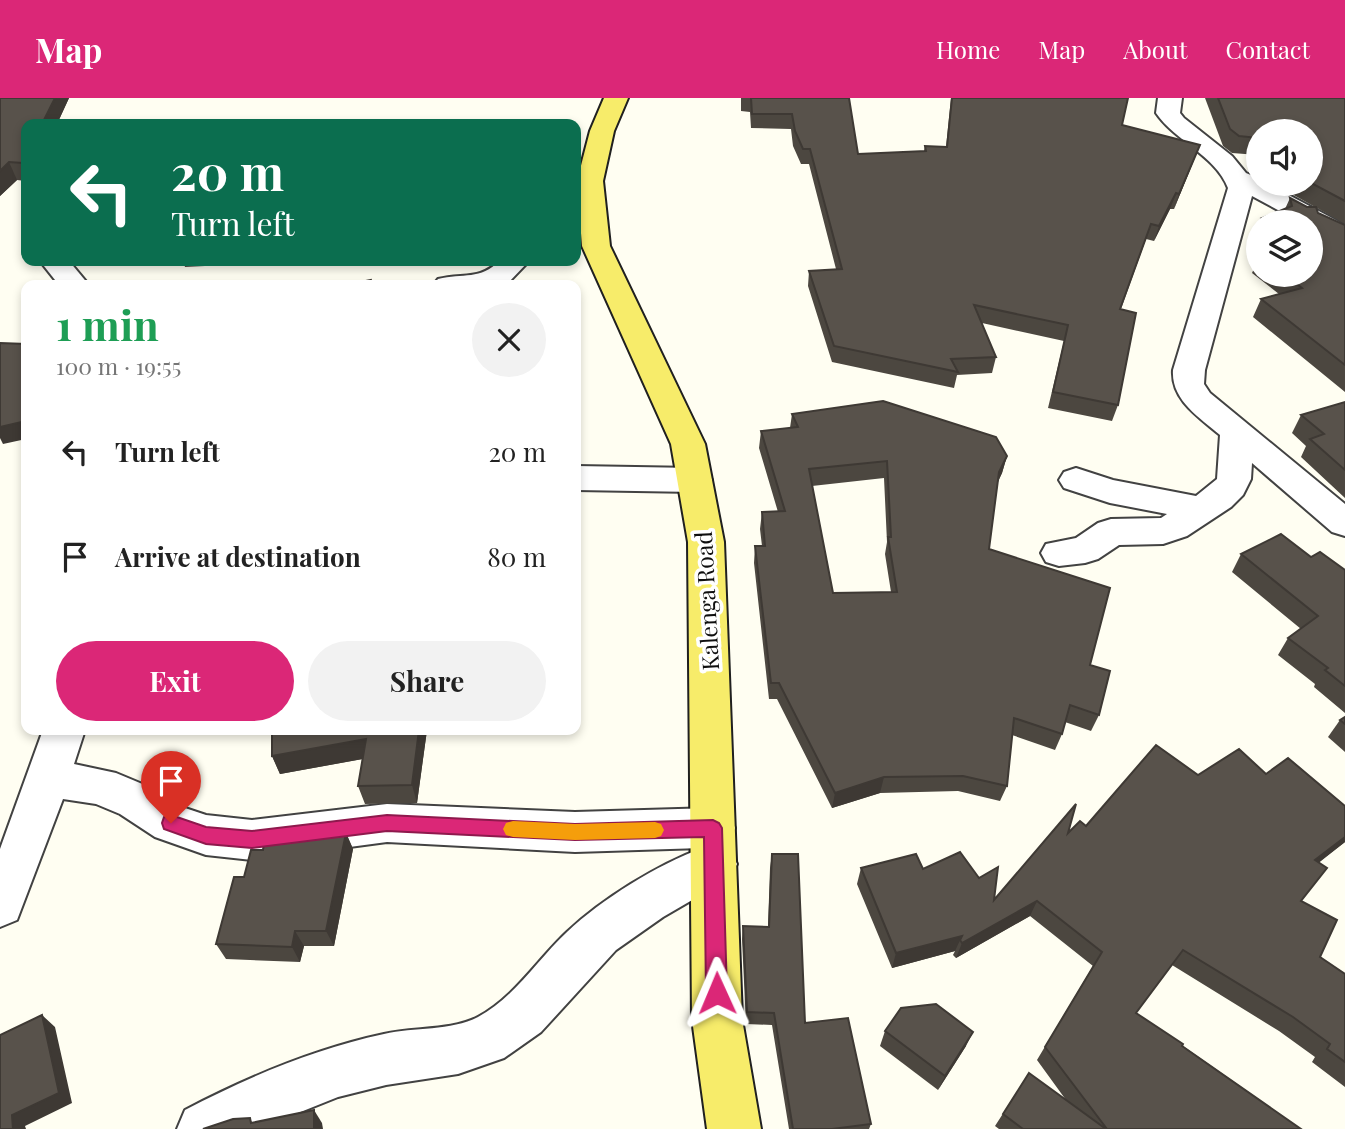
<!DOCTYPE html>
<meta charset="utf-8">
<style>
body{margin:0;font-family:"Playfair Display",serif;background:#f2f2f2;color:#222;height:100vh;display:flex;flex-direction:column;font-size:26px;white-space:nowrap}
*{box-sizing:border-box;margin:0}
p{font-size:23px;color:#767676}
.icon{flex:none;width:38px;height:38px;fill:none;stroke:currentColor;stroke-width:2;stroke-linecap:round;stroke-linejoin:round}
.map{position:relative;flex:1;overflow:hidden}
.drawer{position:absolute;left:21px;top:182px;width:560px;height:455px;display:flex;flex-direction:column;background:#fff;border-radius:14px;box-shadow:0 4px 10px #0003}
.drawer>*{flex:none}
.guide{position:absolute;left:21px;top:21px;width:560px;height:147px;border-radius:14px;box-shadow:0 4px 10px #0003;background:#0b6e4f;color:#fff;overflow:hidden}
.controls{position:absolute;left:1246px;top:21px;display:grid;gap:14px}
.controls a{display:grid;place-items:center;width:77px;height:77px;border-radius:50%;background:#fff;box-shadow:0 4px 10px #0003;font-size:35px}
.pin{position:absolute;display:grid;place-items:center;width:60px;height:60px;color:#fff;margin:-72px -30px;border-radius:50% 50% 50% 0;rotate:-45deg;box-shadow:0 0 7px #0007}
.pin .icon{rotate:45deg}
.me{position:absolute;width:77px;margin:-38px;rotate:359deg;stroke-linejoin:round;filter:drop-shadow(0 0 5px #0008)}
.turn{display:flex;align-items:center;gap:24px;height:147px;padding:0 35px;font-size:32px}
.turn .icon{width:91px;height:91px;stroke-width:2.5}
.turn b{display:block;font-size:49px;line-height:60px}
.round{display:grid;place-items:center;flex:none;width:74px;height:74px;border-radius:37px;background:#f2f2f2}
.overview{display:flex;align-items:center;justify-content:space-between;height:119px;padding:0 35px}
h1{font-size:42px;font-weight:700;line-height:52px;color:#1e9e55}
.button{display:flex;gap:14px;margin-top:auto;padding:14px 35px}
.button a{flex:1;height:80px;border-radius:42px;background:#db2777;color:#fff;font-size:28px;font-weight:700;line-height:80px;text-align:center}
.button a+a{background:#f2f2f2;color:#222}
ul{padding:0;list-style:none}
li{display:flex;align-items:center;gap:21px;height:105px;padding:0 35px}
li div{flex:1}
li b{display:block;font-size:26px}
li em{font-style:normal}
header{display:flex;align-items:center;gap:42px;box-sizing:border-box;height:98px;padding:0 35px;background:#db2777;color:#fff}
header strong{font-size:33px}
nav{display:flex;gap:38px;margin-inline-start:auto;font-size:24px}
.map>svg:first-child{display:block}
</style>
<header>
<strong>Map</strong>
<nav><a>Home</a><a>Map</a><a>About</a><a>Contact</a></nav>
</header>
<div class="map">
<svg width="1345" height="1031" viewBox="0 0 1345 1031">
<rect width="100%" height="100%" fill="#fffef2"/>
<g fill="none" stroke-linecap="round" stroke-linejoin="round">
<g stroke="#424242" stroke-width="4">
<g id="minor">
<path d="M1158,0h24l-2,15 4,5 48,38 14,17 12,5v6h10l77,41v19l-34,-16v-6h-11l-48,-26 -47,174 -1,14 6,9 135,111v32l-13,-4 -80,-69 -1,16 -8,16 -12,12 -44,29 -24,8 -44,1 -21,14 -13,4 -26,3 -13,-4 -5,-9 5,-9 30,-6 22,-15 13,-4 50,-1 6,-4 -57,-11 -46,-15 -5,-8 5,-8 12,-4 37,12 83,16 21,-17 3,-44c-21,-18 -49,-35 -47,-65l55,-182c-12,-32 -53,-47 -72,-75z"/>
<polygon points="40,163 69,163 89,187 59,187"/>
<path d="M499,163h30l-23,24h-73l5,-6c25,-6 43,1 61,-18z"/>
<polygon points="576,368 695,370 707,374 712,382 707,390 695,394 576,392"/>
<path d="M43,632h42l-11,34 42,9 36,15 33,20 21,7 46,5 135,-16 188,8 138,-4 16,6 6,14 -6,14 -10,3 11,5 7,14 -7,14 -67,39 -47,33 -75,82 -37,26 -46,16 -72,11 -48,12 -80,32h-81l8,-19c63,-33 129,-61 199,-76 30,-7 67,-3 94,-17 37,-20 59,-57 89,-85 35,-33 90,-67 135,-84l-127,4 -188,-10 -135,18 -46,-5 -51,-18 -35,-23 -24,-10 -33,-5 -46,121 -17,7v-78z"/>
</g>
</g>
<g stroke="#202020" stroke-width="4">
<polygon id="major" points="604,0 628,0 614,33 603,83 610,148 705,346 724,444 742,921 761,1031 707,1031 692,921 688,444 671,346 582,148 577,83 590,33"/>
</g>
<use href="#minor" fill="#fff" fill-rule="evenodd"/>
<use href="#major" fill="#f7ec6a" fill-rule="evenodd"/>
</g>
<g fill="#4c4740" fill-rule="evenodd">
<polygon points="0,0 69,0 57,26 26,26 26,83 17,82 0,98"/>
<polygon points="741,0 849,0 858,56 924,53 925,48 946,49 951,0 1128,0 1122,27 1194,62 1174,111 1170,111 1154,143 1146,141 1121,211 1118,307 1112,323 1048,310 1064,243 982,225 996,259 992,275 957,277 954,290 832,264 808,188 809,173 836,171 809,66 801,66 793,48 791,31 751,30 750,14 741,13"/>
<polygon points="1205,0 1345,0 1345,126 1317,110 1318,115 1345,127 1345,294 1253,219 1261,201 1279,196 1252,175 1258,162 1258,177 1311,177 1311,124 1261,124 1262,120 1285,111 1290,100 1307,109 1315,109 1276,87 1275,86 1311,86 1311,33 1258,33 1258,57 1232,55 1223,48"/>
<polygon points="183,163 226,163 225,167 185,169"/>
<polygon points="1345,304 1345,400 1301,359 1306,348 1292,335 1301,317"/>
<path d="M792,316l215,42 -5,17 -4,9 -9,67 101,116 9,50 -8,16 -26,-9 -3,12 -7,16 -43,-15 -5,51 -7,15 -42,-10 -78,2 -48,15 -55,-109h-8l-15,-136 1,-17h7l-2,-17 2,-17h16l-19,-64 2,-17 29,-3zM884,380l3,64 -2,12 6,38 -58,1 -21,-107z"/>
<polygon points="1241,456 1311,459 1345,472 1345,615 1314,589 1315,586 1278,557 1288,540 1301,531 1232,474"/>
<polygon points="1345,619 1345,654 1328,639 1340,622"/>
<polygon points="272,632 427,632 417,705 365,706 358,688 363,661 280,676 272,658"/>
<polygon points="1198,677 1345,744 1319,764 1301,803 1320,859 1345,876 1345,989 1312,964 1315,959 1279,933 1172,867 1136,915 1301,1031 999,1031 995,1028 1029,975 1066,1002 1037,962 1093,868 1030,818 956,860 953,857 955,853 892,870 857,786 861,770 923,771 994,802 1068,735 1086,728"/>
<polygon points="346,735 353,751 334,848 304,848 300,864 226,861 216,846 244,779 263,752"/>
<polygon points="772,756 805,925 871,1026 869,1031 789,1031 772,927 746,926 742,841 743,828 768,829 770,770"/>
<polygon points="885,933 966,948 938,992 880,948"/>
</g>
<g fill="#3e3934">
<polygon points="55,0 69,0 57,26 42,26"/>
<polygon points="1200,47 1194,62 1174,111 1179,96"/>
<polygon points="26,59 26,72 23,65"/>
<polygon points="9,64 17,82 0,98 0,73"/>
<polygon points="1176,95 1170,111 1154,143 1159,128"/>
<polygon points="26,323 26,341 3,346 0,340 0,329"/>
<polygon points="1007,358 1002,375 994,391 999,374"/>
<polygon points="419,632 427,632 417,705 412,687"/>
<polygon points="366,641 373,659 280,676 272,658"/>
<polygon points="884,679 880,695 832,710 835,695"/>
<polygon points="346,735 353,751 334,848 326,833"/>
<polygon points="1345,739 1345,744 1302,778 1315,762"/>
<polygon points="1037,803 1030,818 956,860 962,845"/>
<polygon points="295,833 304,848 300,864 292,849"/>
<polygon points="962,838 955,853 892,870 896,855"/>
<polygon points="42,917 55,929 72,1005 25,1028 26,1031 13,1031 12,1017"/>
<polygon points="973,934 966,948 938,992 945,978"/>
<polygon points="314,1012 322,1025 323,1031 314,1031"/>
</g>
<g fill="#58524b" stroke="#3e3934" stroke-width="2" fill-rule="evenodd">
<polygon points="0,0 55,0 42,26 26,26 26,59 23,65 9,64 0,73"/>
<polygon points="751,0 849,0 858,56 926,53 925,48 947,49 952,0 1128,0 1122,27 1200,47 1179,96 1176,95 1159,128 1151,126 1120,211 1136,215 1118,307 1053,294 1068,227 974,207 996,259 951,261 958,274 834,248 809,173 842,171 810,51 803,51 795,33 792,16 752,16"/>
<polygon points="1218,0 1345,0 1345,103 1311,85 1311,33 1258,33 1258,40 1239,38 1230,31"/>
<polygon points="1290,100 1307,109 1316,109 1318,115 1345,127 1345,267 1261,201 1302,190 1285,177 1311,177 1311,124 1270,124 1262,120 1292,108"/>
<polygon points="371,182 373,187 346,187"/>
<polygon points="0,245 26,246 26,323 0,329"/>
<path d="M883,303l113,36 11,19 -8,16 -10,77 121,39 -20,77 20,6 -11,44 -29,-10 -8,29 -48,-16 -7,68 -44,-10 -79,1 -49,16 -56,-110h-8l-16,-137h10l-3,-34 23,-1 -24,-80 37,-4 -6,-13zM887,363l4,76h-3l9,55 -64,1 -24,-124z"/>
<polygon points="1345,304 1345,372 1310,341 1324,336 1301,317"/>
<polygon points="1281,436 1311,459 1320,454 1345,472 1345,588 1325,572 1328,570 1288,540 1318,518 1241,456"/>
<polygon points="1345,619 1345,626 1340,622"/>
<polygon points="272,632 419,632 412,687 358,688 366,641 272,658"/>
<polygon points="1156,647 1198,677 1239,651 1266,676 1288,660 1345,708 1345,739 1315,762 1327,770 1301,803 1337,822 1320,859 1345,876 1345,964 1327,951 1330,946 1293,919 1183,852 1136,915 1183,946 1182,948 1301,1031 1107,1031 1045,949 1102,854 1037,803 962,845 960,842 962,838 896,855 861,770 916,756 923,771 960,754 979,780 998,769 994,802 1076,706 1068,735 1080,723 1086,728"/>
<polygon points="346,735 326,833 295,833 292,849 216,846 234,779 244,779 251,752 263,752 264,745"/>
<polygon points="772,756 798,756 805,925 848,920 871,1026 832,1031 793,1031 774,915 747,914 743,828 769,829"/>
<polygon points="936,906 973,934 945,978 885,933 901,910"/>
<polygon points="42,917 59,995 12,1017 13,1031 0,1031 0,937"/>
<polygon points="1029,975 1106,1031 1023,1031 1003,1016"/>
<polygon points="314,1012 314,1031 203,1031 233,1021 250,1020 251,1025"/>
</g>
<polygon fill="#db2777" stroke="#8e194d" stroke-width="2" points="171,717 206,729 252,733 387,717 575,726 713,722 719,725 722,730 727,895 724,902 717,905 709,902 706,895 704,739 575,742 387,733 252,750 206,746 164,731 162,725 164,719"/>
<polygon fill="#f59e0b" points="513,723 575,726 655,724 661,726 664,732 661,738 655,740 575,742 513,739 506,737 503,731 506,725"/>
<g text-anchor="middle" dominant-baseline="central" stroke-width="7" stroke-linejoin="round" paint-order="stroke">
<g font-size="23" fill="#0f0f0f" stroke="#fff">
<text transform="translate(706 503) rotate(-93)">Kalenga Road</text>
</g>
</g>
</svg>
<div class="controls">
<a><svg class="icon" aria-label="sound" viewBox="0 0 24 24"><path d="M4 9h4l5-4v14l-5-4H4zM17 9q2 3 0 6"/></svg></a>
<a><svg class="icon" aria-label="layers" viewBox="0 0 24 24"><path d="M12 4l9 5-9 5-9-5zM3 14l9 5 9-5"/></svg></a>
</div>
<div class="pin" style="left:171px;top:725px;background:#d93025"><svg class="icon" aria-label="arrive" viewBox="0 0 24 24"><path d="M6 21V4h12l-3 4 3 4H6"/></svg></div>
<svg class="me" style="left:717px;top:895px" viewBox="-20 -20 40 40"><path d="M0-17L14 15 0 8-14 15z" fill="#db2777" stroke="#fff" stroke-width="4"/></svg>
<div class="guide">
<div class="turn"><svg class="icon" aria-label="left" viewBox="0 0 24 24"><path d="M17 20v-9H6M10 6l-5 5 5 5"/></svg><div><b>20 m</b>Turn left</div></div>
</div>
<section class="drawer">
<div class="overview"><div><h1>1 min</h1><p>100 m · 19:55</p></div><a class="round"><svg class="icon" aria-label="close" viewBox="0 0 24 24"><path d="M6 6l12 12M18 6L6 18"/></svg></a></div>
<ul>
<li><svg class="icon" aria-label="left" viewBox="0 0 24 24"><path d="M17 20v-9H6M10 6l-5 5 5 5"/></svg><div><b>Turn left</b></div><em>20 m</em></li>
<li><svg class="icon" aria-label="arrive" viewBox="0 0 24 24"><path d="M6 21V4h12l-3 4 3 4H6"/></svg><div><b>Arrive at destination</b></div><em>80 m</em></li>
</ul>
<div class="button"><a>Exit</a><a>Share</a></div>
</section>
</div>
